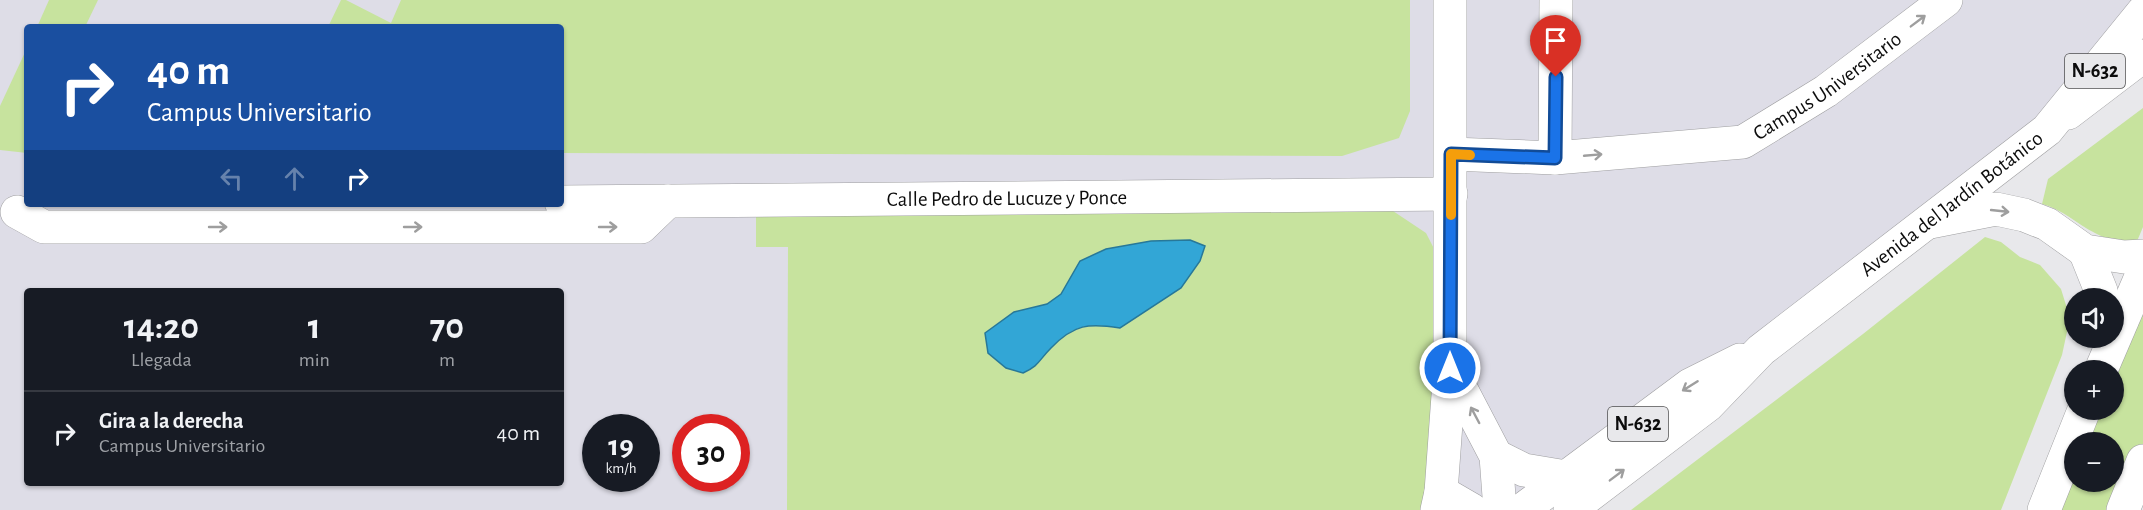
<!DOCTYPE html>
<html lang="es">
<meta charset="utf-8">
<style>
body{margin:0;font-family:"Alegreya Sans",sans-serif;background:#242831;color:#f1f3f6;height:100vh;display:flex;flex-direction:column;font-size:22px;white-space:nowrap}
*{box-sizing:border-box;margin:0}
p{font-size:20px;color:#9ea1a6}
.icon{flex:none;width:33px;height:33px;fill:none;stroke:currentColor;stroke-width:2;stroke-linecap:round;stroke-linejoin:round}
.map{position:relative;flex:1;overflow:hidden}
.panel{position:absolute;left:24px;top:288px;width:540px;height:198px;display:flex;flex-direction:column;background:#171b24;border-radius:6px;box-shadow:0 2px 4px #0004}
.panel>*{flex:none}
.guide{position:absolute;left:24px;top:24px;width:540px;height:183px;border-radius:6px;box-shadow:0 2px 4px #0004;background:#1a4fa0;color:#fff;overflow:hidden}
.controls{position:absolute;left:2064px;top:288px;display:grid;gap:12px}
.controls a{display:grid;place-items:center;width:60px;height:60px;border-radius:50%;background:#171b24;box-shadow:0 2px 4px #0004;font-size:30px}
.speed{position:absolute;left:582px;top:414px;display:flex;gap:12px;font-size:30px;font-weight:700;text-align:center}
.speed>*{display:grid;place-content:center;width:78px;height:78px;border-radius:50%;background:#171b24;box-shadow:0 2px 4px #0004;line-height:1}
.speed small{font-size:15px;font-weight:400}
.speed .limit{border:9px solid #d22;background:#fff;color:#111}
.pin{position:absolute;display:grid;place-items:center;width:51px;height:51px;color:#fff;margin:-62px -26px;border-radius:50% 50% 50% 0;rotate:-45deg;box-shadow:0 0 6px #0007}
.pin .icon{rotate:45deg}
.me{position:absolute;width:66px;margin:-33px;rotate:0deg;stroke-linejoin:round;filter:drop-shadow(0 0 4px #0008)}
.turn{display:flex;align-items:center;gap:21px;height:126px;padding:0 24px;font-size:27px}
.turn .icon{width:78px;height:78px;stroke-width:2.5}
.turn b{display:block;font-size:42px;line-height:51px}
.lanes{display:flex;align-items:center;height:57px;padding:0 24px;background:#0003;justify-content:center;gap:30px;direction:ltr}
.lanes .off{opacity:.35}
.eta{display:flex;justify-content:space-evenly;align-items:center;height:102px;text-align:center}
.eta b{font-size:36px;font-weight:700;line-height:42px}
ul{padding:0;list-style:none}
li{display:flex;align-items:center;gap:18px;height:84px;padding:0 24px;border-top:2px solid #363941}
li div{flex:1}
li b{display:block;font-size:22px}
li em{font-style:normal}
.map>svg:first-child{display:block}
</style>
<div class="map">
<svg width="2143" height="510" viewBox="0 0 2143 510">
<rect width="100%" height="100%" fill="#e8e8eb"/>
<path fill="#dedde7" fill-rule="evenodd" d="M0,0h2143l-96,130 -525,380h-1522zM27,27h534v177h-534zM27,291h534v192h-534zM596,428h50v50h-50zM686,428h50v50h-50z"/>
<g fill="#c7e39e" fill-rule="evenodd">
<polygon points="49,0 98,0 85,27 37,27"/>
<polygon points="341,0 346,0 391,23 401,0 1410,0 1410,111 1399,138 1342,156 561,153 561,27 328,27"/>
<polygon points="27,48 27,153 0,150 0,106"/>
<path d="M2143,108v119l-8,19c-14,-3 -27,-6 -40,-13 -18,-9 -33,-24 -53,-29l6,-25z"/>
<polygon points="1369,195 1426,233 1450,280 1441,492 1421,510 787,510 788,247 756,247 756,200"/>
<polygon points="1985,237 2001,242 2020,257 2040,265 2061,289 2070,318 2062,355 2001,510 1631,510 1863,334"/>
<path d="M2143,272v189l-20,49h-79l40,-100h30v-40zM2074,442h40v40h-40z"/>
</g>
<path fill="#32a6d6" stroke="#277899" stroke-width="1.5" d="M1190,240l15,6 -5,15 -19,27 -61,40c-31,-5 -46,-4 -69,20 -13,13 -11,17 -28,25l-17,-5 -18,-15 -3,-20 29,-21 33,-8 14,-10 19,-33 26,-12 45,-8z"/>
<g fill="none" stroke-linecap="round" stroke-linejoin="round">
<g stroke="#9e9ea0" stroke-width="34">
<g id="minor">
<polyline points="2068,113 2143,56"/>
<path id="s1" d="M1451,154l104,4 188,-16 83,-51 120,-91"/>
<polyline points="1555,158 1556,0"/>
<path id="s2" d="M561,202l890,-8"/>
<polyline points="17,212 44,227 641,227 668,201"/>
<polyline points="2085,251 2101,291 2102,298"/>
<polyline points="1450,368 1496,456 1500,510"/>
<polyline points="2101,370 2143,272"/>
<polyline points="1496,456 1524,470 1566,477"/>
<polyline points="1441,492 1472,510"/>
<polyline points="1437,510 1441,492 1450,368 1450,0"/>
<polyline points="2044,510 2084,410"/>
<polyline points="2123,510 2143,461"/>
</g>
</g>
<g stroke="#9e9ea0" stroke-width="34">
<g id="highway">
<polyline points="1930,222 1996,209 2024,215 2047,224 2085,251 2124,257 2143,256"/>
<polyline points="1522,510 1690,385 1740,360"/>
<path id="s3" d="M1570,510l138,-105 53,-55 286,-220 96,-118"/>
</g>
</g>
<use href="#minor" stroke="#fff" stroke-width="33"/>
<use href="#highway" stroke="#fff" stroke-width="33"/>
</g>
<defs><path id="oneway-shaft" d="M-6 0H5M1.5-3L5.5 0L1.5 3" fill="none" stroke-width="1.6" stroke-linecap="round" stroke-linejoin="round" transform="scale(1.5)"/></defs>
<g stroke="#9e9e9e">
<use href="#oneway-shaft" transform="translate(1918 21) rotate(-37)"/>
<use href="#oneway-shaft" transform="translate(1593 155) rotate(-5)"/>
<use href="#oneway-shaft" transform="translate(2000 211) rotate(6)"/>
<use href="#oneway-shaft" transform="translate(218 227)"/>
<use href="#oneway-shaft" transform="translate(413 227)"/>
<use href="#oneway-shaft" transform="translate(608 227)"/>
<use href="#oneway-shaft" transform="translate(1690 386) rotate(148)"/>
<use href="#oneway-shaft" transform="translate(1475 415) rotate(-118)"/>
<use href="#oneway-shaft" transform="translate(1617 475) rotate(-37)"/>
</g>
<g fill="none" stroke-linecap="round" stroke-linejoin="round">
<g stroke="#114b97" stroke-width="15">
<polyline id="route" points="1450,368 1451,154 1555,158 1556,77"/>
</g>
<use href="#route" stroke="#1a73e8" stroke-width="10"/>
<polyline stroke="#f59e0b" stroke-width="10" points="1451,215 1451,154 1470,155"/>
</g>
<g text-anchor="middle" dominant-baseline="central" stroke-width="6" stroke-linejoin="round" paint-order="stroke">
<g fill="#e8e8eb" stroke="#4e4e4f" stroke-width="1.5">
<rect x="2065" y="54" width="60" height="34" rx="4.5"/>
<rect x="1608" y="407" width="60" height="34" rx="4.5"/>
</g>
<g font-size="20" font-weight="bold" fill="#0c0c0c">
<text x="2095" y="71">N-632</text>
<text x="1638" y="424">N-632</text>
</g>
<g font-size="21" fill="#0c0c0c" stroke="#e8e8eb">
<text stroke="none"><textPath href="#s1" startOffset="394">Campus Universitario</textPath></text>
<text stroke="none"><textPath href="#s2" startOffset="446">Calle Pedro de Lucuze y Ponce</textPath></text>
<text stroke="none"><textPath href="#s3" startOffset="490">Avenida del Jardín Botánico</textPath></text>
</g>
</g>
</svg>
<div class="controls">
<a><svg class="icon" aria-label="sound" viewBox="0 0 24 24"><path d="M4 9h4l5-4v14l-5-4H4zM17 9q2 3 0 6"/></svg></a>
<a>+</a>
<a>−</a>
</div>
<div class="speed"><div>19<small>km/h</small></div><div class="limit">30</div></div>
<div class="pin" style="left:1556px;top:77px;background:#d93025"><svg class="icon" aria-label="arrive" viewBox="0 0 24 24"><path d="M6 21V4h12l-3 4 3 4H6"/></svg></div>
<svg class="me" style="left:1450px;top:368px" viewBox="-20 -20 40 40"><circle r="17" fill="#1a73e8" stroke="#fff" stroke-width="3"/><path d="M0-11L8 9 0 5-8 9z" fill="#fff"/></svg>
<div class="guide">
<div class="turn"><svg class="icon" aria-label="right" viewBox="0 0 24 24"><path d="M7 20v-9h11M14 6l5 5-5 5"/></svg><div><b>40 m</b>Campus Universitario</div></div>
<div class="lanes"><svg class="icon off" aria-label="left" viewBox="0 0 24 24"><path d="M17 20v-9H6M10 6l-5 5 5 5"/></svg><svg class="icon off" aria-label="ahead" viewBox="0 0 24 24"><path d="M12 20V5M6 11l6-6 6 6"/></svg><svg class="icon" aria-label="right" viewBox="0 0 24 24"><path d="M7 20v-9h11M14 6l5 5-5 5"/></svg></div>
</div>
<section class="panel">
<div class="eta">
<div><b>14:20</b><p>Llegada</p></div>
<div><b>1</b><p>min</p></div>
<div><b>70</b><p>m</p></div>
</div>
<ul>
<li><svg class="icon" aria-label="right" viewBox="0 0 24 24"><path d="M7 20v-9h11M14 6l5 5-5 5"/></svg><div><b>Gira a la derecha</b><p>Campus Universitario</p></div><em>40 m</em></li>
</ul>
</section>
</div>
